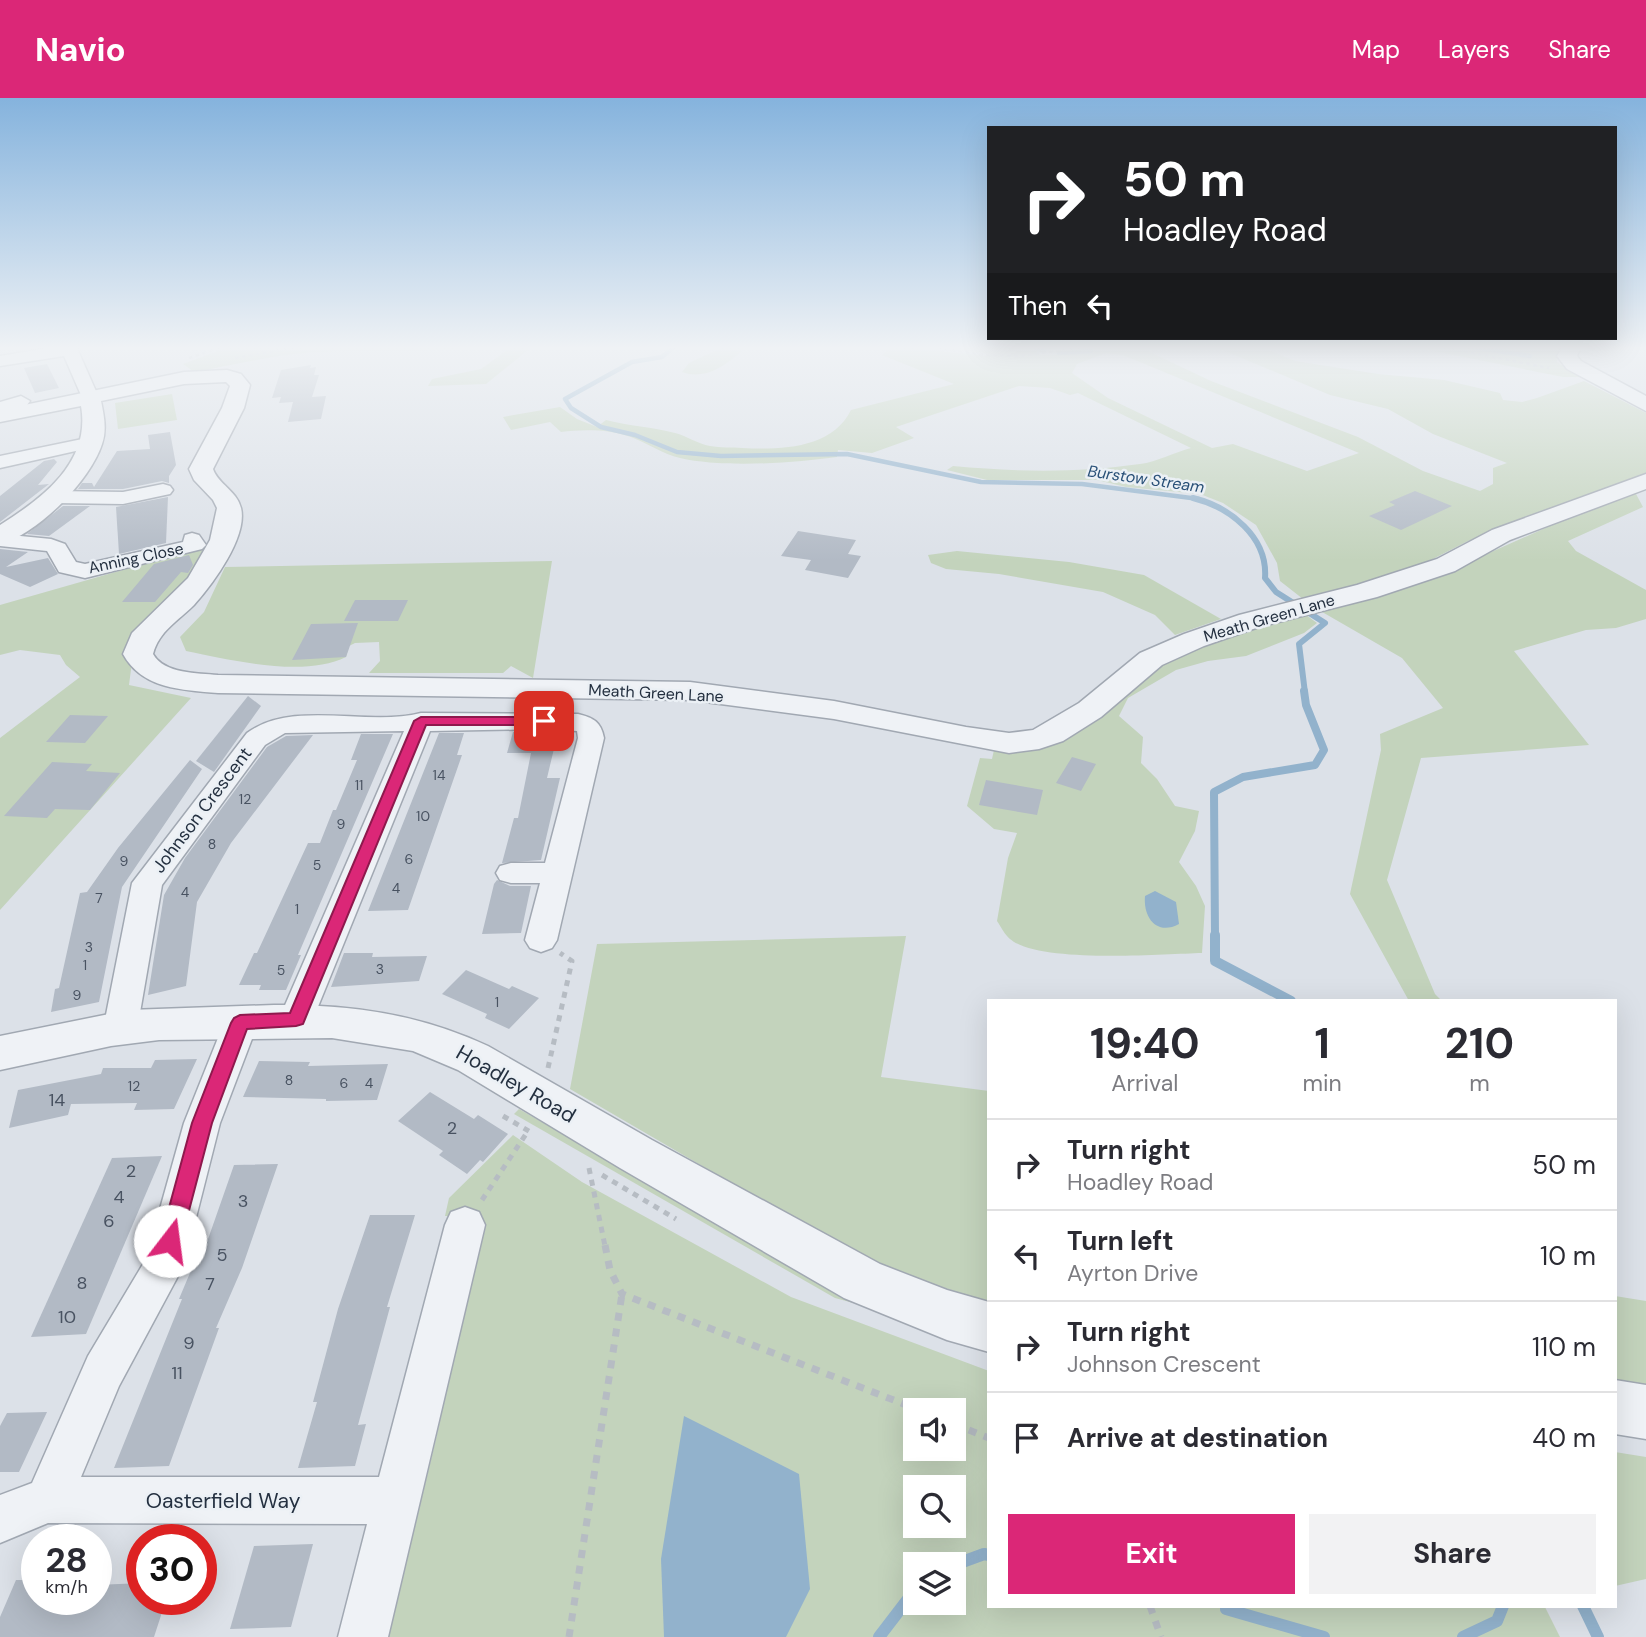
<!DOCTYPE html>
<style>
body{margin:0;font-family:"DM Sans",sans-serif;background:#f2f2f3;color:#2b2b33;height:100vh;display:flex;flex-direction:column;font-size:26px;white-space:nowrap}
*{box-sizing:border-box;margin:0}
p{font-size:23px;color:#7c7c81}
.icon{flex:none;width:38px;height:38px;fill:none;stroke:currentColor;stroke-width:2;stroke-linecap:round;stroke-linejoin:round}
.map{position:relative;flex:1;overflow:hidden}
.panel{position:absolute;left:987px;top:901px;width:630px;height:609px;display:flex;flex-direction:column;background:#fff;border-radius:0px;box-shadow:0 7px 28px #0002}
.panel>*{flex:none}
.banner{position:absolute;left:987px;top:28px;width:630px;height:214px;border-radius:0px;box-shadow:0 7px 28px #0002;background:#202124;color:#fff;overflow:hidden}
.buttons{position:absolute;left:903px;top:1300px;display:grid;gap:14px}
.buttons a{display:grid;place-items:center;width:63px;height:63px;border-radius:0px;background:#fff;box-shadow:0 7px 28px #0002;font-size:35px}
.speed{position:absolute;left:21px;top:1426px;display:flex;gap:14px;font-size:35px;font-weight:700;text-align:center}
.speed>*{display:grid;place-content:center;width:91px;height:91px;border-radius:50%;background:#fff;box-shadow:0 7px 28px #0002;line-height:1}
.speed small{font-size:18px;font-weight:400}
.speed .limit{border:10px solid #d22;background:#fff;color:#111}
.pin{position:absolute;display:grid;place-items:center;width:60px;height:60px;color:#fff;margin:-30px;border-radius:14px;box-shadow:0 4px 10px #0006}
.me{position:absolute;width:77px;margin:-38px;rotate:15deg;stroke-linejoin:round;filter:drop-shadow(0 0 5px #0008)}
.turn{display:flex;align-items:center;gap:24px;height:147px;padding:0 21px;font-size:32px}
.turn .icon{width:91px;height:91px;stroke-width:2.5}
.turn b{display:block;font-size:49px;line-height:60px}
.then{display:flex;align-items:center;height:66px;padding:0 21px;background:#0003;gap:14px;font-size:26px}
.eta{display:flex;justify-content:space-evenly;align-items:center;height:119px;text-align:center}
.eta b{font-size:42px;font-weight:700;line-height:49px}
.button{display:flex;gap:14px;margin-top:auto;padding:14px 21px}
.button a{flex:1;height:80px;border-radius:0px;background:#db2777;color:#fff;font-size:28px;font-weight:700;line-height:80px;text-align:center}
.button a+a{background:#f2f2f3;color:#2b2b33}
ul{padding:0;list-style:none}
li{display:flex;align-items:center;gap:21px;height:91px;padding:0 21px;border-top:2px solid #e1e1e2}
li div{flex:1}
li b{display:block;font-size:26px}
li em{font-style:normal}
header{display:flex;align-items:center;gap:42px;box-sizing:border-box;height:98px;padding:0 35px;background:#db2777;color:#fff}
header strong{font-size:33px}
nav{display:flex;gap:38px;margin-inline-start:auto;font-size:24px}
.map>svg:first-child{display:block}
</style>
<header>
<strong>Navio</strong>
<nav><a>Map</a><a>Layers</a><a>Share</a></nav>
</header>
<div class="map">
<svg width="1646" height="1539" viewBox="0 0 1646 1539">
<rect width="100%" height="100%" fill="#dce1e8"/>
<g fill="#c3d3bc" fill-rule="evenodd">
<path d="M231,248h67l6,3 41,-3h145c-57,7 -115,3 -173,6 -41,2 -82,13 -123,20l-11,-8z"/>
<polygon points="507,248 533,248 486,286 428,288 432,281 481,271 510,250"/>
<path d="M725,248l20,1c-16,17 -40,34 -63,25l7,-9z"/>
<path d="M892,248l95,10 -2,-3 -50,-7h140l-39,5 4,4h18l43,-8 36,-1 74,35 147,56 65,34 57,20 13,-7v-16l14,-5 -74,-29 -45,-25 -58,-14 -117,-49h45l37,15 83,13 66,6 56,13 3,7 19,2 15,-4 47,-17 62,32v63l-178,65 -43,22 -84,27 -38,9 -23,-18 -3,-18 -21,-38 -33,-22 -23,-9 -74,-7 -29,-7h-110l-40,-10 6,-4c65,6 123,7 187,-2 17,-2 35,-12 51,-16l-113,-55 -8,2 -20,-7 -31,-2 -123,41 18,11 -42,15 -34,-3 -1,7c-44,6 -114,11 -157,1 -17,-4 -33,-15 -49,-21 -21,-8 -49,-8 -70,-5l-11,-10 -39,8 -8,-13 57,-10 17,12 20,8 9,-7c23,6 46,7 69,13 12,3 23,11 35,13 10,2 22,1 32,2 38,2 90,1 109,-38l103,-26 -72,-29zM1106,255l16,2 18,7 219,91 -52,18 -74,-27 -21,4 -104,-50 -36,-25 5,-9z"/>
<polygon points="1379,248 1562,248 1556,257 1557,264 1580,279 1563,279 1429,252"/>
<polygon points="172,296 177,322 118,331 115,305"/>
<polygon points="1636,396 1643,409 1568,443 1576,453 1646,492 1646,521 1616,530 1586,532 1514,553 1589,647 1421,660 1387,782 1435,896 1442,903 1409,903 1350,796 1381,652 1380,636 1443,610 1402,560 1317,511 1471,463 1588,411"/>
<polygon points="210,447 132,564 129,587 191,600 0,812 0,640 80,579 66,567 60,557 20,552 0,557 0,507"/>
<polygon points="957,453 1069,464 1144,477 1221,521 1175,537 1155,517 1103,494 999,476 946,471 931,465 928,457"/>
<path d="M552,463l-19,117 -22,-12 -8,7h-134l11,-12 -1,-19 -24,1 -6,3 -3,11c-42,21 -115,3 -160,-6l-6,-14 24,-25 21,-45z"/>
<path d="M1302,514l15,11 -13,10 -58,23 -38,5 -32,9 -48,28 -9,18 24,21 -2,26 16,16 18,27 24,5 -4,20 -16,31 17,24 9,20 -3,47c-40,1 -163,11 -192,-14 -5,-4 -9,-12 -13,-18l11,-63 9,-25 -23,-4 -27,-23 13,-48 12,1 2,-9c74,12 102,-46 158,-79 46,-29 98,-43 150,-59z"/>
<polygon points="906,838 881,979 989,993 989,1205 865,1163 570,991 597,846"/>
<polygon points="519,1011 868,1209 835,1200 514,1016"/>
<path d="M513,1037l69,47 209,115 198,74v235l556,1 15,30h-1172l48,-198 47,-223h-38l4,-18zM915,1312h39v39h-39zM915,1390h39v38h-39zM915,1466h39v39h-39z"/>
<polygon points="1615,1198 1646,1203 1646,1289 1615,1284"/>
<polygon points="1615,1354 1646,1359 1646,1481 1615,1488"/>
</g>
<g fill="#92b2cc">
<path d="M1155,793l21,11 3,22c-22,12 -36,-6 -34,-28z"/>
<polygon points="684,1318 799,1376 810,1491 786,1539 664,1539 661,1461"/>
</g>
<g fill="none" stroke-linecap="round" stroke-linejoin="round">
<g stroke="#92b2cc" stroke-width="4.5">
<polyline points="675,248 662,259 632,264 565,301 571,310 601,329 635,337 677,354 721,358 847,356 981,384 1082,386 1199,401"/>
<polyline points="1032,248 1044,253"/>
<polyline points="1467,248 1530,258"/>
<polyline points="1059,255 1091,253"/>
</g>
<path stroke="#92b2cc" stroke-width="6" d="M1193,400c37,9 75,39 72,80l11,14 49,31 -26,21 6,49"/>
<polyline stroke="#92b2cc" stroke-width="8" points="1215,839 1214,694 1243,679 1315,667 1324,652 1306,607 1304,593"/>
<polyline stroke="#92b2cc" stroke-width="10" points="1215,837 1215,863 1291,903"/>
<g stroke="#92b2cc" stroke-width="12">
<polyline points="954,1467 984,1456 989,1457"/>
<polyline points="1583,1508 1598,1539"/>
<polyline points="1226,1511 1324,1539"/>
<polyline points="879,1539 915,1492"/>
<polyline points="1463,1539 1497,1523 1503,1508"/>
</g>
</g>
<g fill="#b2bac5">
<polygon points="47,266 59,290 35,295 24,270"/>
<polygon points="311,267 310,270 316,269 314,277 319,277 312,299 326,298 321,321 288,324 293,304 279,305 281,299 272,300 281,272"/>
<polygon points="170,334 176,367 169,378 169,385 162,383 123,391 78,391 82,385 92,385 94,389 117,353 150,351 148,337"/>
<polygon points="54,361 57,364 38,387 49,386 0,424 0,398 44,363"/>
<polygon points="1415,393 1452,408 1401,432 1369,418 1395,407 1389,404"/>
<polygon points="168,399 166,445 119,456 116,409"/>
<polygon points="63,408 90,408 49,438 27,436"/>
<polygon points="798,433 856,442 848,456 861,458 848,480 805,472 811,462 781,458"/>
<polygon points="0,451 28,454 6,469 48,460 58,476 30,489 0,476"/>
<polygon points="189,457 193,467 188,475 181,474 155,504 122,504 154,466"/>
<polygon points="355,502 408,502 398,523 344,523"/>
<polygon points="358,525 346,559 292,562 311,526"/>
<polygon points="248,598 261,608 214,674 196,663"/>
<polygon points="70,617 108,618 85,645 46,644"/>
<polygon points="513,634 558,634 547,680 560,680 541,762 502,765 514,720 518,720 531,655 507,655"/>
<polygon points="439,635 464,635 457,657 462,657 408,812 368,813"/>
<polygon points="361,636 393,636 298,857 301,857 286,892 259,892 261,887 239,887 254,855 257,855 308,745 320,745 333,712 336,712 357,662 351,662"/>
<polygon points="313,637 231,745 197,804 186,888 148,897 164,797 185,760 267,649 286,638"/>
<polygon points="1072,659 1096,666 1081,693 1056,685"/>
<polygon points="190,662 202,671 122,789 99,904 51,914 55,891 59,890 80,795 87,794 118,750"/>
<polygon points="52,664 92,666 86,673 120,675 90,712 55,711 47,720 4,718"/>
<polygon points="986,682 1043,692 1037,717 979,707"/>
<polygon points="497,782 510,788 531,788 521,835 482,836 494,786"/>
<polygon points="344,855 373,855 372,859 427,858 419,883 331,889"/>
<polygon points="466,872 509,891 512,888 539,900 509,931 485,920 487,916 442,896"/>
<polygon points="197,961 174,1011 134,1012 137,1005 71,1006 68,1017 9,1030 18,992 101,976 103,970 151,970 155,962"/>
<polygon points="259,963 310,964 308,968 388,966 377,1002 326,1003 326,1001 243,999"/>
<polygon points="430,994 474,1021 478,1017 508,1036 483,1064 480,1062 467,1076 439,1057 443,1053 398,1023"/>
<polygon points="162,1058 86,1236 31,1239 112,1060"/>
<polygon points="278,1066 242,1170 216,1230 219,1230 169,1368 114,1370 182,1201 179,1201 203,1144 207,1144 234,1067"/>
<polygon points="370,1117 415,1117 387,1209 390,1209 358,1327 366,1326 355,1368 298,1370 317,1304 313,1304 338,1211"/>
<polygon points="47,1314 19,1374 0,1374 0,1328 7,1315"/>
<polygon points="313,1446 291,1529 230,1531 254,1448"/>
<polygon points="16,1482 37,1482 37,1502 96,1502 96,1487 142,1485 142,1502 166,1502 154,1539 0,1539 0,1519"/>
</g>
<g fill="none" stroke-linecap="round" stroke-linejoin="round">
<g stroke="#a1a8b2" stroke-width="3">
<g id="minor">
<polygon points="60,248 76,248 99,300 96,304 84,304 64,258 0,268 0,258"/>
<polygon points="21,298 30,303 27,307 0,314 0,304"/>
<polygon points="92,339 101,344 98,348 0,370 0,358"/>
<polygon points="163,386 170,388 173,392 170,396 123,406 54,405 44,399 54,393 123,394"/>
<polygon points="192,435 199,437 206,447 202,451 85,480 59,474 47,453 0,448 0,436 51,441 65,446 76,464 85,466 183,444 185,437"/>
<path d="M421,615l157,1c16,4 23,8 26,24l-47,202 -5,8 -11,4 -11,-4 -5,-8 15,-57h-29l-11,-3 -4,-7 4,-7 11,-3h34l33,-125 -1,-7 -33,-2 -114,2 -117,288 -5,9 -12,4 -12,-4 -5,-9 125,-288 -119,2 -20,12 -103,140 -25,145 -5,9 -12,4 -12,-4 -5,-9 29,-147 115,-150c46,-34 121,-6 174,-20z"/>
<polygon points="241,912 253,916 258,925 220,1025 184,1167 119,1288 81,1379 379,1379 445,1127 451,1114 465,1109 479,1114 485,1127 388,1539 338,1539 367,1426 48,1425 0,1445 0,1397 32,1385 88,1258 146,1161 184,1025 224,925 229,916"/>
</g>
</g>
<g stroke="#a1a8b2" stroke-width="3">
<g id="tertiary">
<polygon points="1563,248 1581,248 1577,258 1581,263 1646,298 1646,313 1567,271 1557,258"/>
<path d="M227,272l14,4 9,11 -6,23 -31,61c5,15 24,22 28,39 7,29 -29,77 -47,97 -16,16 -35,26 -41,49 11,20 45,19 65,21l472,7 144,19 132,26 43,6 24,-3 46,-27 61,-50 44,-19 55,-19 118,-30 80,-26 55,-29 154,-56v15l-136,51 -55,31 -78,26 -118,30 -55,19 -42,19 -61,52 -38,24 -24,8 -30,4 -175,-34 -144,-19 -472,-7c-36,-3 -76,-4 -95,-39l9,-21 56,-55 22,-38 7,-32 -4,-8 -19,-20 -5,-11 33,-61 8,-22 -4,-4 -42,2 -83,17c3,15 6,29 1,43 -12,37 -64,90 -102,100v-19c43,-27 91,-63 81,-119l-81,16v-12l184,-38z"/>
<path d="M274,907c76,-1 145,9 214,41l164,94 228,124 67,26 42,12v50l-42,-12 -103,-42 -224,-130 -162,-98 -45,-19 -81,-13 -173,2 -48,6 -111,24v-34l129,-26z"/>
<polygon points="1615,1282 1646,1287 1646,1341 1615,1336"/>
</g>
</g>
<g stroke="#b6bcc3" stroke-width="2.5" stroke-dasharray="3.5 3.5" stroke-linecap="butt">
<polyline points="924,248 985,257 1021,258 1093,248"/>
<polyline points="1437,248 1549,270"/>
<polyline points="189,260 224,248"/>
<polyline points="235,260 303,248"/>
</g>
<g stroke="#b6bcc3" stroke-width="5" stroke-dasharray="6 6" stroke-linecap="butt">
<polyline points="548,970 572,863 560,855"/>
<polyline points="503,1018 534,1036"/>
<polyline points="589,1070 605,1148"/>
<polyline points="602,1077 676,1121"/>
<polyline points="482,1102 528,1033"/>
</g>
<g stroke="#b6bcc3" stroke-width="7" stroke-dasharray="8 8" stroke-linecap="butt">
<polyline points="605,1147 610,1172 622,1196 919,1312"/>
<polyline points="954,1326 989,1340"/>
<polyline points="1150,1508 1161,1539"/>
<polyline points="569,1539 622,1196"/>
</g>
<use href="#minor" fill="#eff2f6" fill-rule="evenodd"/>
<use href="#tertiary" fill="#eff2f6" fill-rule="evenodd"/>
</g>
<linearGradient id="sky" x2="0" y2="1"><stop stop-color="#85b3dd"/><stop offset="0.54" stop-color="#eff2f5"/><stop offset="1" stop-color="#eff2f5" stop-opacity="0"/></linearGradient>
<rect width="1646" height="463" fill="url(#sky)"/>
<polygon fill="#db2777" stroke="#8e194d" stroke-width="2" points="421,619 544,619 551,623 544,627 426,627 305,921 303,926 296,928 247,931 212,1025 181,1143 178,1150 170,1153 163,1150 160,1143 192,1025 231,925 234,920 240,917 290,915 414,623"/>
<g text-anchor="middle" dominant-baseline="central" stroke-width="5" stroke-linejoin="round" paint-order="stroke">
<g font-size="14" fill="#485261">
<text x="439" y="677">14</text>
<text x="359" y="687">11</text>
<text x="245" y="701">12</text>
<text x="423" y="718">10</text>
<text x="341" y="726">9</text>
<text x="212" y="746">8</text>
<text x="409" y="761">6</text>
<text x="124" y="763">9</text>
<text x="317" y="767">5</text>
<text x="396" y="790">4</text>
<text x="185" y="794">4</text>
<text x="99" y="800">7</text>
<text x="297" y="811">1</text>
<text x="89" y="849">3</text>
<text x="85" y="867">1</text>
<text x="380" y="871">3</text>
<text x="281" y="872">5</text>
<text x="77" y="897">9</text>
<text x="497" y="904">1</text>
<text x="289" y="982">8</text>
<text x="344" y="985">6</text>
<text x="369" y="985">4</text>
<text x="134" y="988">12</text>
</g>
<g font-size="16" font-style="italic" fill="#2a5178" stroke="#ebf0f5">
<text transform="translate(1146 381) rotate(8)">Burstow Stream</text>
</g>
<g font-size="16" fill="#243040" stroke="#ebf0f5">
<text transform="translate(136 460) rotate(-12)">Anning Close</text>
<text transform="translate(1269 520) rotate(-16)">Meath Green Lane</text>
<text transform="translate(656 595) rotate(3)">Meath Green Lane</text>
</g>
<g font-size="18" fill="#243040" stroke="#ebf0f5">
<text transform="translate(202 712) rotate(-53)">Johnson Crescent</text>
</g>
<g font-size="18" fill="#485261">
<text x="57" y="1002">14</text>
<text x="452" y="1030">2</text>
<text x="131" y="1073">2</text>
<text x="119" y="1099">4</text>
<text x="243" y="1103">3</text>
<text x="109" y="1123">6</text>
<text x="222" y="1157">5</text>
<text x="82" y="1185">8</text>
<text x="210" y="1186">7</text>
<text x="67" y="1219">10</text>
<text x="189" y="1245">9</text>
<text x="177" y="1275">11</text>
</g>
<g font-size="21" fill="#243040" stroke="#ebf0f5">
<text transform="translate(516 986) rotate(30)">Hoadley Road</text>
<text x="223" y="1403">Oasterfield Way</text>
</g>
</g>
</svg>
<div class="buttons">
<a><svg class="icon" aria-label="sound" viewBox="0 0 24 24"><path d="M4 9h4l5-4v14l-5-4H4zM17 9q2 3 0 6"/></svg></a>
<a><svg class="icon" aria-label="search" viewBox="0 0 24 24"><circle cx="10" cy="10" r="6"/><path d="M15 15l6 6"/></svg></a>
<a><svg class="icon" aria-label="layers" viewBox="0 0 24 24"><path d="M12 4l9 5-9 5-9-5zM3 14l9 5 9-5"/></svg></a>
</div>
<div class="speed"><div>28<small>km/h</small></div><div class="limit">30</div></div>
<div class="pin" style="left:544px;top:623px;background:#d93025"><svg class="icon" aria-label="arrive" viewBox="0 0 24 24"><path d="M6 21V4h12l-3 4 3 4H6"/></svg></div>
<svg class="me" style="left:170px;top:1143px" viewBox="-20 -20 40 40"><circle r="19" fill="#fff"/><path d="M0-13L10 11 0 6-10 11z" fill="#db2777"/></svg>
<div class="banner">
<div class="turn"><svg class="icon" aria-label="right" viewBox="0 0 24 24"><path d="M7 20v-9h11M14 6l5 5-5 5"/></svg><div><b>50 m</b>Hoadley Road</div></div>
<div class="then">Then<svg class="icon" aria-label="left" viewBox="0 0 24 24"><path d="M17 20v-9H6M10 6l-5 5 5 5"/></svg></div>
</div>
<section class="panel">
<div class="eta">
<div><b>19:40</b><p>Arrival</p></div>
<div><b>1</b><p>min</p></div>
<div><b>210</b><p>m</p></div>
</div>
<ul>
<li><svg class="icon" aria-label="right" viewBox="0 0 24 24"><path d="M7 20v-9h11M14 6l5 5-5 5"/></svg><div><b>Turn right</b><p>Hoadley Road</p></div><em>50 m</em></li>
<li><svg class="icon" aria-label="left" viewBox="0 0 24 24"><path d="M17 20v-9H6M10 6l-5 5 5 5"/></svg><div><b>Turn left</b><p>Ayrton Drive</p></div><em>10 m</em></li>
<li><svg class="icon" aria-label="right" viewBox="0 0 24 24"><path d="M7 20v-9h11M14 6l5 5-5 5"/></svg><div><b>Turn right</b><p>Johnson Crescent</p></div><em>110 m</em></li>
<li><svg class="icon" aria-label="arrive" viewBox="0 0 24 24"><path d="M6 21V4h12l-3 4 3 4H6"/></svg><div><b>Arrive at destination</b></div><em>40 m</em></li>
</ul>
<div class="button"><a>Exit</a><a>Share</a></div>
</section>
</div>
